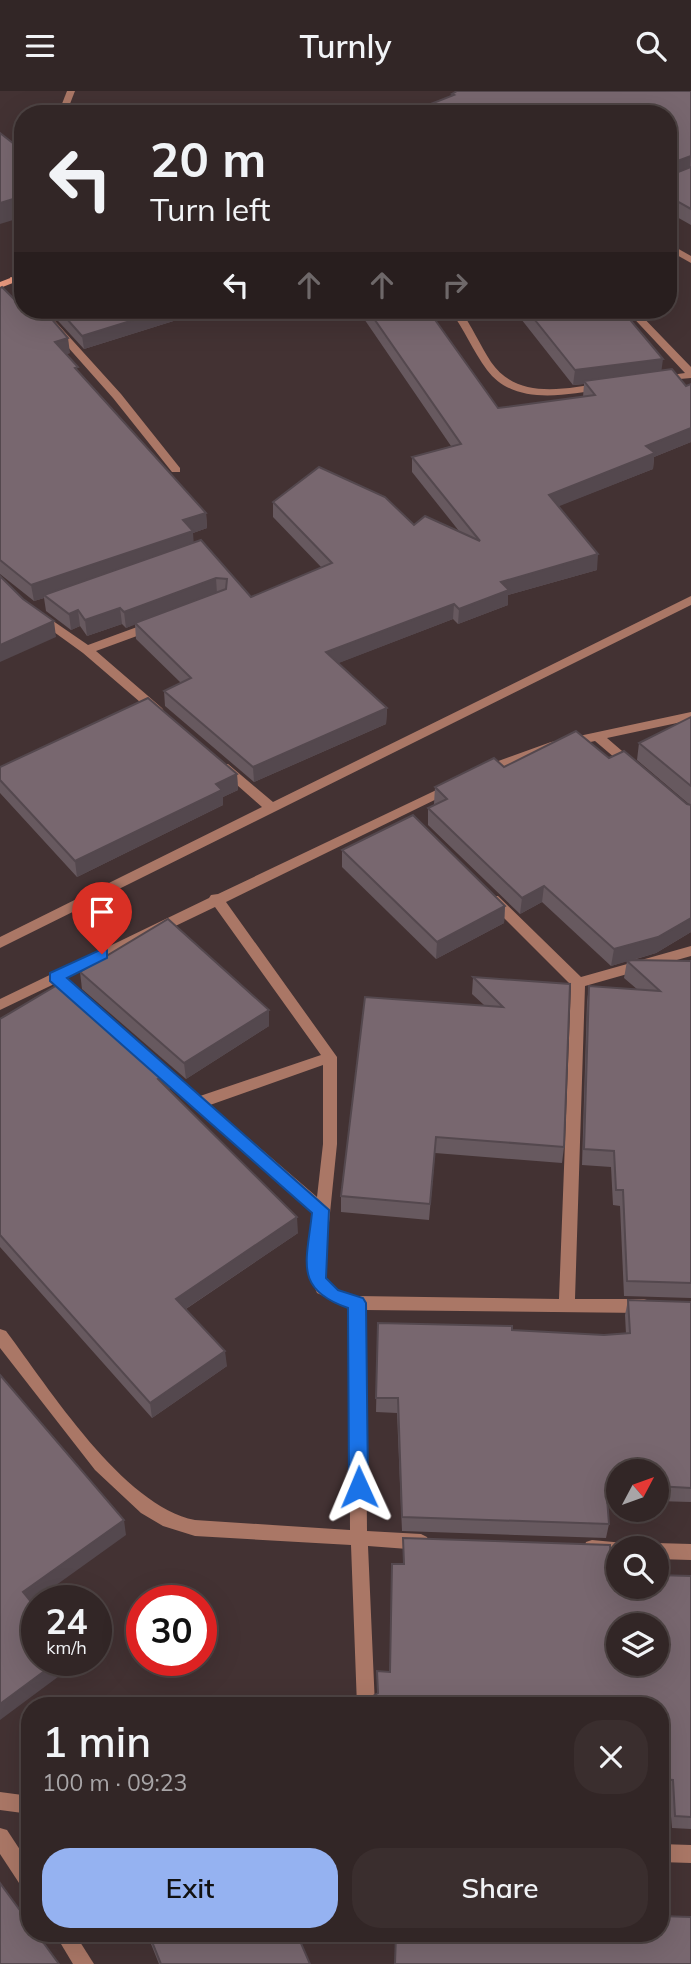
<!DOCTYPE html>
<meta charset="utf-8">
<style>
body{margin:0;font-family:Mulish,sans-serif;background:#3a2e2e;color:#f1f3f6;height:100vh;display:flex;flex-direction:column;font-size:26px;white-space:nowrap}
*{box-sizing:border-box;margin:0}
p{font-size:23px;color:#a8a5a7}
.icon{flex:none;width:38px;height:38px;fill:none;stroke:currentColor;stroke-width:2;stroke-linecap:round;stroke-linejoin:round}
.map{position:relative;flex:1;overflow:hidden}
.side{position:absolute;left:21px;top:1606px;width:648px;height:245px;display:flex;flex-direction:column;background:#322626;border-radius:28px;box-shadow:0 7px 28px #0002,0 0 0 2px #4d4343}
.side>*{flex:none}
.top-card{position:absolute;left:14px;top:14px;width:663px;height:214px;border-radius:28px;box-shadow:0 7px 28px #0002,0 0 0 2px #4d4343;background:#322626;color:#f1f3f6;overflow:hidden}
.needle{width:46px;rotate:49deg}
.buttons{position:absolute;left:606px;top:1368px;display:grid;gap:14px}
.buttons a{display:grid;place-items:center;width:63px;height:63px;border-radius:50%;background:#322626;box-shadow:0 7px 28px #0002,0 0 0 2px #4d4343;font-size:35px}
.speed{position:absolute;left:21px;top:1494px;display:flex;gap:14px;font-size:35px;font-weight:700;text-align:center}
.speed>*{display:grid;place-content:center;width:91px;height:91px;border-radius:50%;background:#322626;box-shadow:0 7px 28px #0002,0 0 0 2px #4d4343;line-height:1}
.speed small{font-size:18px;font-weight:400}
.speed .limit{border:10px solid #d22;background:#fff;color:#111}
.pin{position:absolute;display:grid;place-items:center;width:60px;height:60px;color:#fff;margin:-72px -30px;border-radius:50% 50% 50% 0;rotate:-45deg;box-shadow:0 0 7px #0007}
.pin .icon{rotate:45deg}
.me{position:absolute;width:77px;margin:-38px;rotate:359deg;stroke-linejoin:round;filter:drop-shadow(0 0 5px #0008)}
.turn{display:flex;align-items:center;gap:24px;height:147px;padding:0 21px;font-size:32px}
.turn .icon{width:91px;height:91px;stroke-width:2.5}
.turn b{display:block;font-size:49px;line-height:60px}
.lanes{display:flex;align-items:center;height:66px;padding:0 21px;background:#0003;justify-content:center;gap:35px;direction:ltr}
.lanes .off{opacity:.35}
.round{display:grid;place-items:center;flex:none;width:74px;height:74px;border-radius:28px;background:#3a2e2e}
.overview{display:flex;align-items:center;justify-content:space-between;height:119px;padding:0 21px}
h1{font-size:42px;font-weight:600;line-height:52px}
.action{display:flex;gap:14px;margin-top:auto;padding:14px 21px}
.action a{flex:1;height:80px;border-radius:28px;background:#95b2f1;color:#111;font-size:28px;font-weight:600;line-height:80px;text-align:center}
.action a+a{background:#3a2e2e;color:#f1f3f6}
header{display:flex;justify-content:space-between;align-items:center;height:91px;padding:0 21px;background:#322626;font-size:32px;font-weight:600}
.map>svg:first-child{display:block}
</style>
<header><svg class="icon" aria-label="menu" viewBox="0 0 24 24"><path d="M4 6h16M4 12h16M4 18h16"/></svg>Turnly<svg class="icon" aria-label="search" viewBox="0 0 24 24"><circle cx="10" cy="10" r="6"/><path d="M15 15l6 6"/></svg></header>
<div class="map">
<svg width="691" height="1873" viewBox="0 0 691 1873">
<rect width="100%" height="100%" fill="#433233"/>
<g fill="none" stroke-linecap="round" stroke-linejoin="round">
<polygon fill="#a76" fill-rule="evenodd" points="67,0 75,0 66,23 58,23"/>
<g fill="#a76" fill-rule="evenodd">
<polygon points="668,152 691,165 691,172 668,159"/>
<polygon points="10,186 16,186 23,193 23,202 10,190"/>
<polygon points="35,219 45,219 121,303 180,377 180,381 172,381 113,307"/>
<path d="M450,219h10c12,16 20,35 31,52 26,38 73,27 112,21l5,3 -5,3c-38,6 -89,17 -116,-19 -14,-19 -23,-41 -37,-60z"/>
<polygon points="626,219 636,219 691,276 691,287 657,290 657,286 685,282"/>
<polygon points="691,505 691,514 0,857 0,846 262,716 220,679 218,676 220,673 228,673 273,711"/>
<polygon points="40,521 88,554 148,532 156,532 156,538 96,560 162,617 164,620 162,623 154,623 83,562 36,528 36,522"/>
<polygon points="691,621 691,629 607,647 636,672 638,675 636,678 628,678 595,650 554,659 483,684 477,680 479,677 551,651"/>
<path d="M449,693l6,4 -2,3 -227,111 111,155v87l-13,128 4,12 19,10 10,2 202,3 12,-314 -83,-83 -2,-3 2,-3h10l83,81 110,-31v10l-106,30 -10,313h69l6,2 2,5 -2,5 -6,2 -279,-3 2,221 54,3 6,3 2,5 -2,5 -6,3 -53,-4 7,160h-18l-6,-161 -156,-9 -32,-10 -22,-13 -46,-43 -95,-122v-19l6,2c43,57 117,175 189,189l155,10 -1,-222 -32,-15 -9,-21 7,-58 -166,-148 2,-4h10l39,34 121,-41 -106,-148 -215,103v-11l209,-101 2,-3 7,-1zM323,974v79l-6,53 -107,-92z"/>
<polygon points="592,1449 624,1452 626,1458 618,1458 618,1466 586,1463 584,1457 586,1451"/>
<polygon points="656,1452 691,1453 691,1469 656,1468 656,1458 649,1458"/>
<polygon points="0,1701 30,1705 30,1723 0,1719"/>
<polygon points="0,1737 7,1739 30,1774 30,1800 23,1798 0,1763"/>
<polygon points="660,1753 691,1754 691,1772 660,1771"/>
<polygon points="55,1843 75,1843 94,1873 73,1873"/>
</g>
<polygon fill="#ea997e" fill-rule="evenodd" points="23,182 23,188 0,197 0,191"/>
</g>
<g fill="#67595f">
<polygon points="691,0 691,134 668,121 668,23 451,5 452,3"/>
<polygon points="0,197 70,262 66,263 79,282 206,422 207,437 193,442 193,452 251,506 322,477 273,426 273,411 414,434 459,440 412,381 412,366 451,355 358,219 428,219 498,317 583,306 584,293 573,294 514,219 622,219 661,280 686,295 691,293 691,351 654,366 653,378 558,415 597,479 508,504 508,514 458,533 453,528 338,572 387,617 386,633 254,691 165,615 164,600 181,592 136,548 135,533 126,537 122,533 87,545 80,535 71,539 46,520 44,507 34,510 0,483"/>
<polygon points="48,219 183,219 183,227 84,258"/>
<polygon points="691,626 691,841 656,862 633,869 691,870 691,1207 624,1205 620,1115 613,1114 611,1076 582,1074 587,911 589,895 638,899 624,887 627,870 611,875 542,811 520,823 428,734 428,717 435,714 434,713 435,696 504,676 609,667 687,713 690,714 637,669 639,652"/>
<polygon points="0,676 237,683 238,699 223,706 223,714 77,786 0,702"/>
<polygon points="342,759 505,815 504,832 436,868 342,776"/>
<polygon points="80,881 269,919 269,935 186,988 82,898"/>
<polygon points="473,886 570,893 564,1056 562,1072 435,1062 429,1129 341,1121 341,1105 484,914 472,903"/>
<polygon points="0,928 168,982 169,999 298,1142 186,1218 227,1275 152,1327 0,1156"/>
<polygon points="628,1209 691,1211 691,1411 656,1410 656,1381 618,1381 618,1409 607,1408 609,1433 606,1447 402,1440 397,1322 376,1321 378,1232 604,1244 626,1243 625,1224"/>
<polygon points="403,1447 612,1483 691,1485 691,1738 672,1737 669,1701 660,1701 660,1615 377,1602 377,1580 390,1581 403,1473"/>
<polygon points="147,1843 297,1843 310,1873 159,1873"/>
</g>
<g fill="#54484e">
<polygon points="691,65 690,80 668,87 669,73"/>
<polygon points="23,105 23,126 0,133 0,112"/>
<polygon points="166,219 183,219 183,227 84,258 82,245"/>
<polygon points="68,247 70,262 57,266 55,251"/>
<polygon points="663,268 661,283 584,290 584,293 573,294 575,279"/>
<polygon points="691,337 691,351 654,366 653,378 547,420 549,404 646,355"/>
<polygon points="206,422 207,437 193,442 194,455 44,504 44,507 34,510 31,494 183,429"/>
<polygon points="598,463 597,479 508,504 508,514 458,533 459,518 501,491"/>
<polygon points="216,487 217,503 126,537 124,521"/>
<polygon points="454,513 453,528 326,577 326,561"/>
<polygon points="120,517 122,533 87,545 85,529"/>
<polygon points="78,519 80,535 71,539 69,523"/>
<polygon points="54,530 56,546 0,571 0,554"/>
<polygon points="387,617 386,633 254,691 253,676"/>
<polygon points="237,683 238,699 223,706 223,714 77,786 75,770 216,693"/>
<polygon points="544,795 542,811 520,823 522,807"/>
<polygon points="505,815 504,832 436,868 437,851"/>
<polygon points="691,827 691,841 656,862 611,875 614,858"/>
<polygon points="269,919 269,935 186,988 184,972"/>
<polygon points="168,982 170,998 160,1004 158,988"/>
<polygon points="297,1126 298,1142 178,1223 176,1208"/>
<polygon points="225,1260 227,1275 152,1327 150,1312"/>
<polygon points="124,1429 126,1444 27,1515 23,1501"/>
<polygon points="58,1570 73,1570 74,1574 0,1629 0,1613"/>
</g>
<g fill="#78676f" stroke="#54484e" stroke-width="2" fill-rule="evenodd">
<polygon points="457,0 691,0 691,65 669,73 668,75 668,23 405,23 454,4 452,3"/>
<polygon points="0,42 23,60 23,105 0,112"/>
<polygon points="691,76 691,118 668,105 668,82 671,84"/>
<polygon points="2,196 14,208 23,205 23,219 44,219 68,247 55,251 78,276 75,277 206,422 183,429 193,440 31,494 0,469 0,197"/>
<polygon points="59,219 166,219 82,245"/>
<polygon points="368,219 428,219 498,317 595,304 584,290 672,278 686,295 691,293 691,337 646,355 655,362 549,404 598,463 501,491 509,499 459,518 454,513 326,561 387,617 253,676 164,600 191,587 135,532 226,498 227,488 216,487 124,521 120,517 85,529 78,519 69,523 44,504 201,449 251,506 332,472 273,411 319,376 385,406 414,434 425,425 480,450 412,366 461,353"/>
<polygon points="527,219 622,219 663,268 575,279"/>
<polygon points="0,485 23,508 54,530 0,554"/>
<polygon points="148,607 237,683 216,693 222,699 75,770 0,689 0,676"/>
<polygon points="691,626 691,695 639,652"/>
<polygon points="576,640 609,667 624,660 687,713 691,714 691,827 658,846 614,858 544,795 522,807 428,717 447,708 435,696 494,667 504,676"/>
<polygon points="413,724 505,815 437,851 342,759"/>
<polygon points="168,828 269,919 184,972 80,881"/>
<polygon points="633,869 691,870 691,1192 627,1190 623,1099 616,1099 614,1060 584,1058 589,895 660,900 627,870"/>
<polygon points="473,886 570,893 564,1056 436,1046 430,1113 341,1105 365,906 503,916"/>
<polygon points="64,890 168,982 158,988 297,1126 176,1208 225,1260 150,1312 0,1144 0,928"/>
<polygon points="628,1209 691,1211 691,1397 656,1395 656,1381 618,1381 618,1394 606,1394 609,1433 402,1426 398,1307 376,1307 378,1232 512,1235 512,1239 604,1244 630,1242"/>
<polygon points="0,1284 124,1429 23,1501 37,1518 37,1570 58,1570 0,1613"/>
<path d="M403,1447l207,7 2,29h6v13h38v-12l35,1v241l-16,-1 -2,-36 -13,-1v-73h-287v-10l5,-3 -1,-22 13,1 2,-108h12zM618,1535h38v38h-38z"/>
<polygon points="0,1792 30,1833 30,1843 37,1843 59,1873 0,1873"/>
<polygon points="660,1825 691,1826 691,1873 395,1873 396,1843 660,1843"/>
<polygon points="149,1843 297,1843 310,1873 161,1873"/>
</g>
<path fill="#1a73e8" stroke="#114b97" stroke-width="2" d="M102,858l5,1v8l-40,20 262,232 -3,68 12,12 25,8 3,5 2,184 -2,7 -7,2 -7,-2 -3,-7 -1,-179c-55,-19 -41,-47 -36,-95l-262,-232v-8z"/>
</svg>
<div class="buttons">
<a><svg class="needle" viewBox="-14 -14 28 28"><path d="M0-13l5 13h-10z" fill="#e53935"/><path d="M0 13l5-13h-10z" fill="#a8a5a7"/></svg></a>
<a><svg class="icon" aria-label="search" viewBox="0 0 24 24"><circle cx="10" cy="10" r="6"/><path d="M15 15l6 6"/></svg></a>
<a><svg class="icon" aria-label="layers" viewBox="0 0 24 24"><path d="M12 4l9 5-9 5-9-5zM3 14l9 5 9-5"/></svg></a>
</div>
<div class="speed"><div>24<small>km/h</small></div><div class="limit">30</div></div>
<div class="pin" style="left:102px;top:863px;background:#d93025"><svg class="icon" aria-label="arrive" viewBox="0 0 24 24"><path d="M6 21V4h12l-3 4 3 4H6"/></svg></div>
<svg class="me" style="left:359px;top:1396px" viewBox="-20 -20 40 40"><path d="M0-17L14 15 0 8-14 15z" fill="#1a73e8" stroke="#fff" stroke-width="4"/></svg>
<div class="top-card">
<div class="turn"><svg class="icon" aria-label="left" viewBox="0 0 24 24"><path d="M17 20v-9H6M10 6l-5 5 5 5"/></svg><div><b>20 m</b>Turn left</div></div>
<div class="lanes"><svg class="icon" aria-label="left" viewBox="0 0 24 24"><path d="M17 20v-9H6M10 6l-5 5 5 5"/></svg><svg class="icon off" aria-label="ahead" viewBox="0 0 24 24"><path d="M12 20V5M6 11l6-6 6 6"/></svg><svg class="icon off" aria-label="ahead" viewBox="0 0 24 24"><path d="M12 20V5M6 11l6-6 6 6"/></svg><svg class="icon off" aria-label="right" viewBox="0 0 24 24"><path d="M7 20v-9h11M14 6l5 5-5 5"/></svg></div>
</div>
<section class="side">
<div class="overview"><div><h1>1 min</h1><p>100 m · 09:23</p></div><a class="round"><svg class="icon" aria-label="close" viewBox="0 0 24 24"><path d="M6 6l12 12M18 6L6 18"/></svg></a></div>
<div class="action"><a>Exit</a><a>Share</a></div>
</section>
</div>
